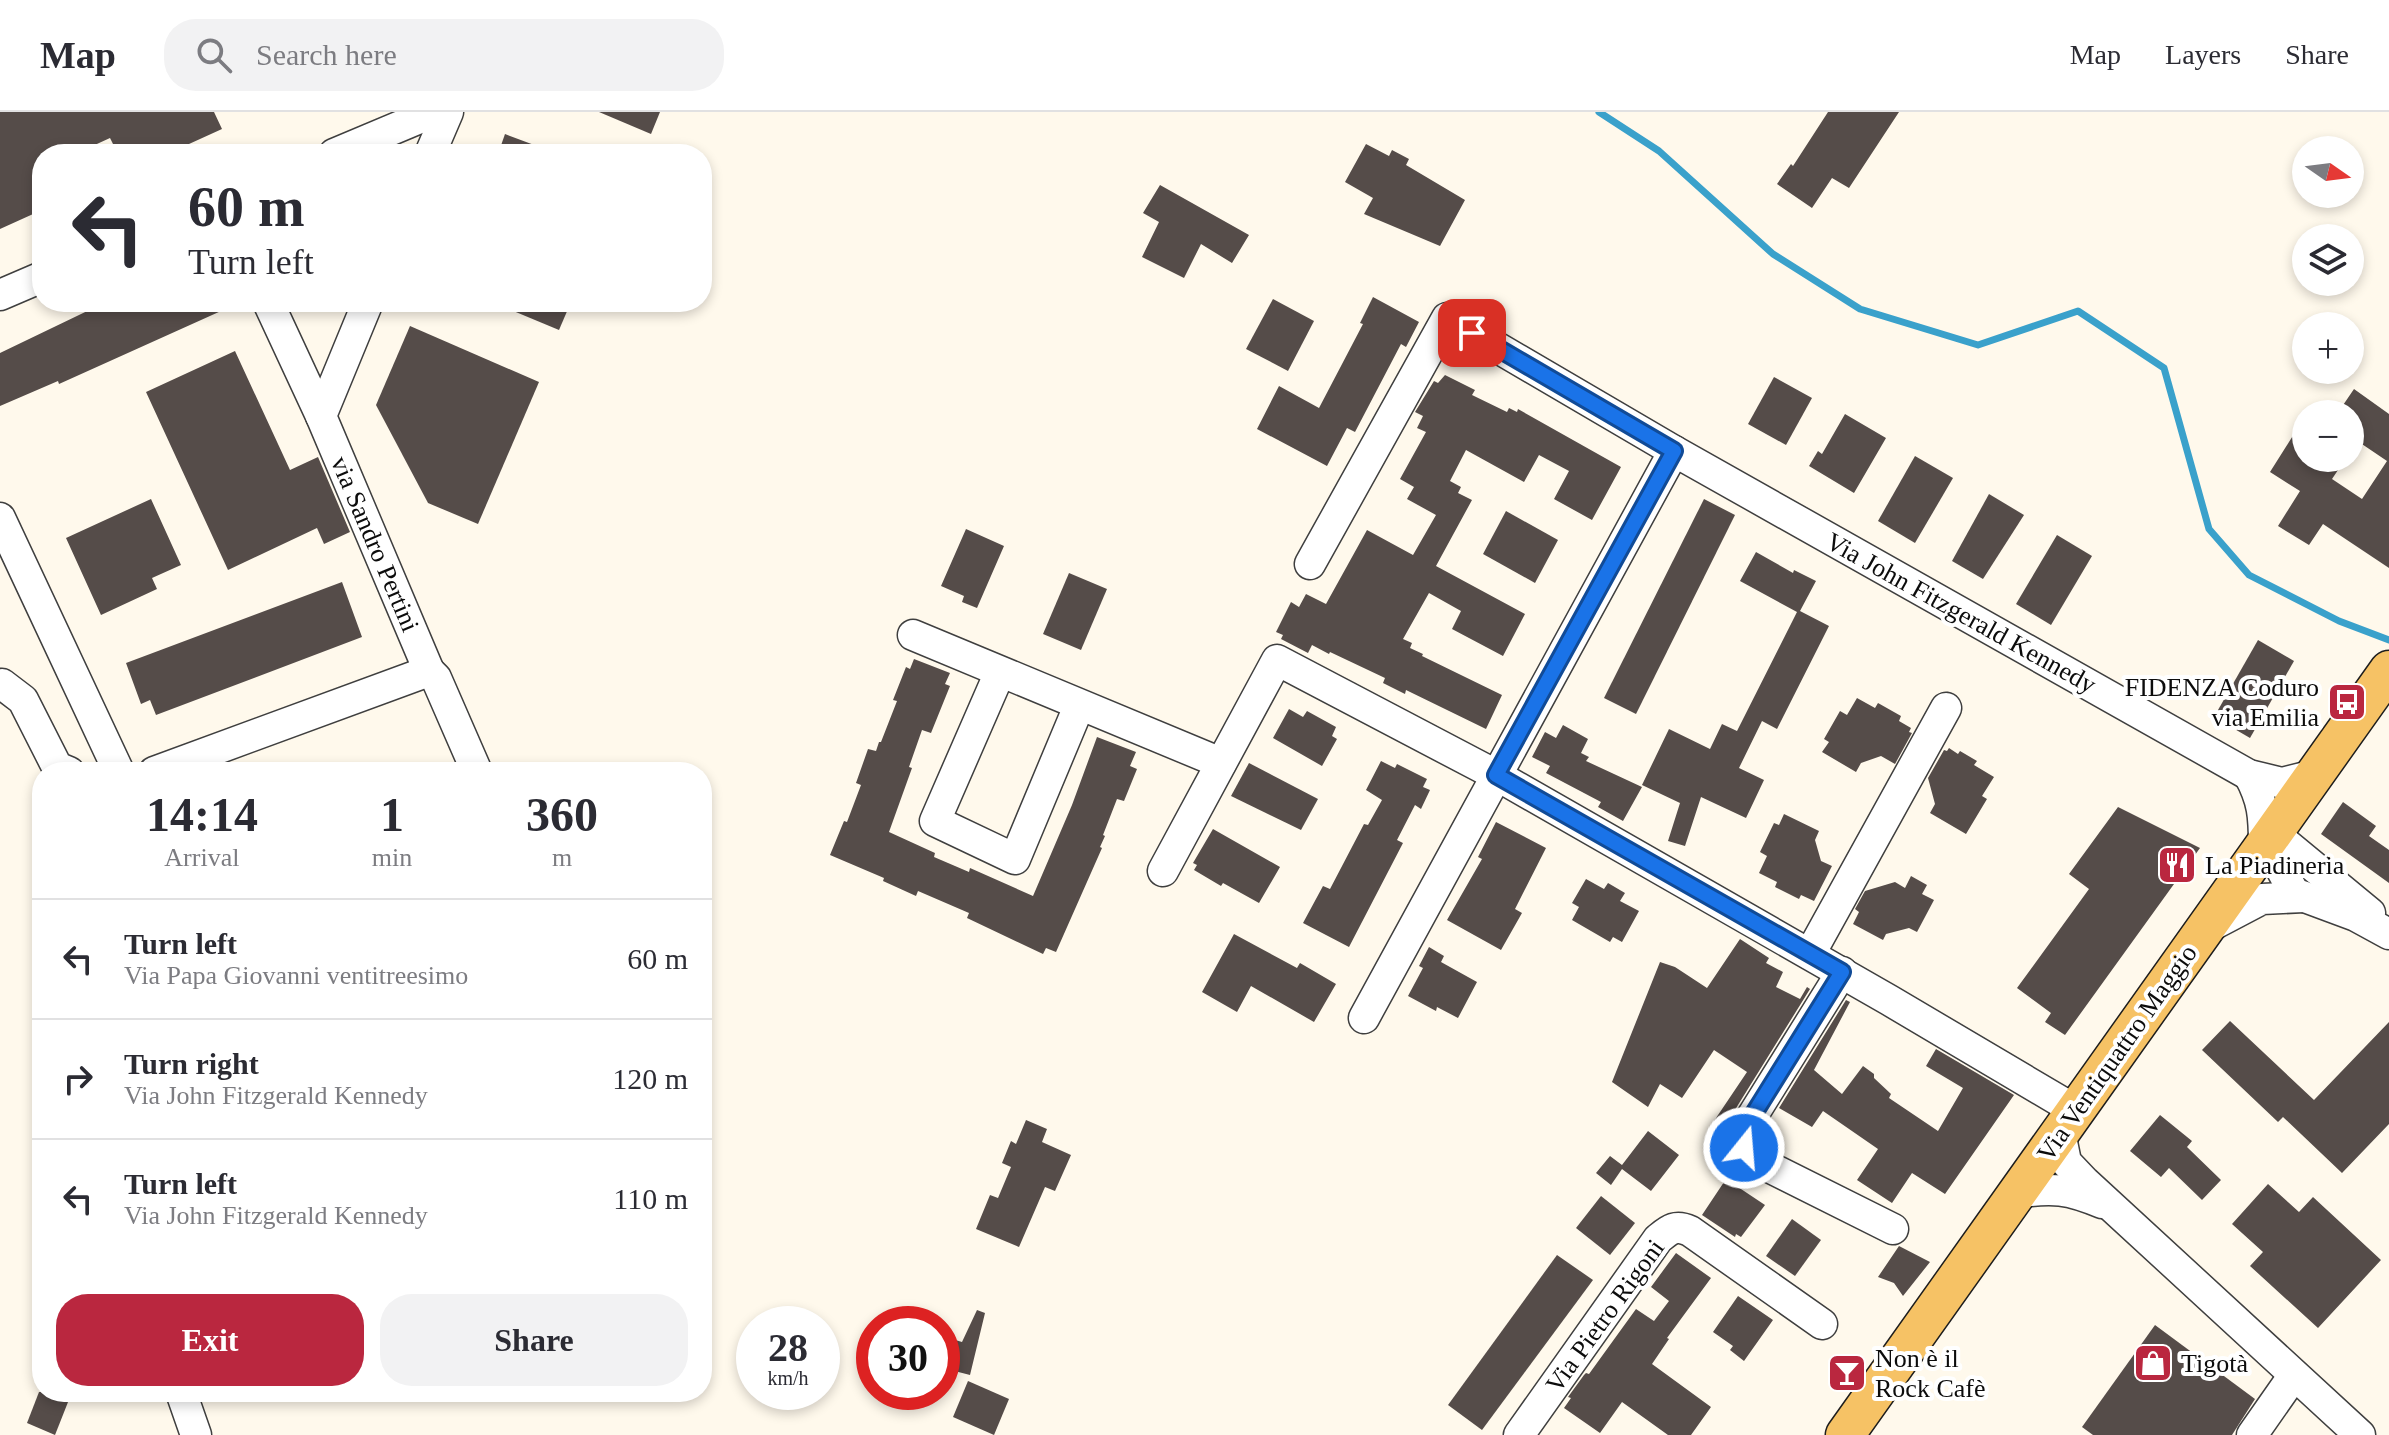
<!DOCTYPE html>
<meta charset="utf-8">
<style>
body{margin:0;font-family:"Times New Roman",serif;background:#f2f2f3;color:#2b2b33;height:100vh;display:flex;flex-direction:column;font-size:30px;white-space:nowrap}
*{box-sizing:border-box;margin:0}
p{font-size:26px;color:#7c7c81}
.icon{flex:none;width:44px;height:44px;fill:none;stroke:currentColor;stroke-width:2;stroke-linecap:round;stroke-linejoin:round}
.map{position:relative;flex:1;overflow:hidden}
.panel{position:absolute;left:32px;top:650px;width:680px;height:640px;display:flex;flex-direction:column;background:#fff;border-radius:32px;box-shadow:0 4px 12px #0003}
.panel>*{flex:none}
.banner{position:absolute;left:32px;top:32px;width:680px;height:168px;border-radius:32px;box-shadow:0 4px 12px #0003;background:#fff;color:#2b2b33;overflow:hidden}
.needle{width:52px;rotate:104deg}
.controls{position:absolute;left:2292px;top:24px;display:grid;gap:16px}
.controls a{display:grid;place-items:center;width:72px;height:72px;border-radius:50%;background:#fff;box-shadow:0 4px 12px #0003;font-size:40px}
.speed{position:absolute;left:736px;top:1194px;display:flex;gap:16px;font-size:40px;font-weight:700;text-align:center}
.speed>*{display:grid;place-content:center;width:104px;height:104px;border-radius:50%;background:#fff;box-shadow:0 4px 12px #0003;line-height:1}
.speed small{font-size:20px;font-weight:400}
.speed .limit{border:12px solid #d22;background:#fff;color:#111}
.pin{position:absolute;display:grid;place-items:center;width:68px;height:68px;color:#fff;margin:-34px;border-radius:16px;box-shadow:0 4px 12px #0006}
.me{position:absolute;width:88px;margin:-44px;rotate:17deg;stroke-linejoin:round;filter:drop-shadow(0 0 6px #0008)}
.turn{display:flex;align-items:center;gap:28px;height:168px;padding:0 24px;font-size:36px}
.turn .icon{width:104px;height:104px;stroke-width:2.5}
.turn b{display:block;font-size:56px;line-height:68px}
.eta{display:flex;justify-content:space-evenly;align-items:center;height:136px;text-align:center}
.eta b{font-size:48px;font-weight:600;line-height:56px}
.cta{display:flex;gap:16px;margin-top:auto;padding:16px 24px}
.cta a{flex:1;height:92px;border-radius:32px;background:#ba273f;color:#fff;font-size:32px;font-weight:600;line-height:92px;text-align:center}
.cta a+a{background:#f2f2f3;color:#2b2b33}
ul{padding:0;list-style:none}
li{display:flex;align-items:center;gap:24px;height:120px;padding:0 24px;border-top:2px solid #e1e1e2}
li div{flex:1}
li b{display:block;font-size:30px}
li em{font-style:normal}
header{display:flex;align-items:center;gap:48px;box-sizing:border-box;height:112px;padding:0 40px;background:#fff;border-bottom:2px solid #e1e1e2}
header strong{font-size:38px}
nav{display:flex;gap:44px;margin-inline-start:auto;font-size:28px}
.search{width:560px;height:72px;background:#f2f2f3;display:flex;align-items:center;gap:20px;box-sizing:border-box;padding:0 28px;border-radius:32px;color:#7c7c81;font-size:30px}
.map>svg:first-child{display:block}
</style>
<header>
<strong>Map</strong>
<div class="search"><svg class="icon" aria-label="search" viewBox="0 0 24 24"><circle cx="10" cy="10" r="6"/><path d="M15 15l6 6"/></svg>Search here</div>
<nav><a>Map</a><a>Layers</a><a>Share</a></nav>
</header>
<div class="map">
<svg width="2389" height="1323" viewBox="0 0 2389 1323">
<rect width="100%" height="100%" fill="#fff9ec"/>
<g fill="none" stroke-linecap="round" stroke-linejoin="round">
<polyline stroke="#3aa1cb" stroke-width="7" points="1599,0 1659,39 1773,142 1860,197 1978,233 2078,199 2164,256 2209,417 2249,463 2339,509 2389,528"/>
</g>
<g fill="#554c49">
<polygon points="0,0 214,0 222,17 167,42 118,42 110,26 75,42 42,42 42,98 0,117"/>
<polygon points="599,0 660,0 651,22"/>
<polygon points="1828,0 1899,0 1849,76 1832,66 1812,96 1777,72 1791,52 1793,54"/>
<polygon points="505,22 553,40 553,42 498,42"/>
<polygon points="1366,32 1389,44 1392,38 1409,47 1406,53 1465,88 1440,134 1364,102 1373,86 1345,70"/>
<polygon points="1160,73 1249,123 1232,151 1201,132 1184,166 1142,145 1159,110 1143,101"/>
<polygon points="1373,185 1419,210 1406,235 1401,232 1355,320 1347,316 1327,354 1257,317 1279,274 1319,296 1363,212 1360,211"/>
<polygon points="1273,187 1314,209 1288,259 1246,237"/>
<polygon points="106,190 241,190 59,272 58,269 0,294 0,241"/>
<polygon points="492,190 571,190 559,218"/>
<polygon points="410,214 539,270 478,412 428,391 376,293"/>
<polygon points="235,239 290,358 318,345 350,420 324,432 317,416 228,458 146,280"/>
<polygon points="1445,263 1475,278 1472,283 1507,300 1509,296 1517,300 1518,297 1621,355 1592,408 1554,387 1569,359 1539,343 1524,370 1466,338 1450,369 1461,375 1458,381 1472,388 1436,454 1525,502 1503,544 1452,517 1461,499 1429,481 1403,527 1412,531 1410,536 1423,542 1422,544 1502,583 1486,617 1406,578 1405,582 1383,571 1385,566 1330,540 1329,542 1312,533 1308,541 1281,527 1283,523 1276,520 1291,490 1299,495 1306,482 1326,492 1367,418 1413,443 1436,403 1407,387 1414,375 1400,367 1426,320 1417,316 1423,304 1415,300 1434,269 1438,271"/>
<polygon points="1774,265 1812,286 1786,333 1748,312"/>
<polygon points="2354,277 2389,302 2389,456 2323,412 2309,433 2278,414 2300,379 2270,360 2294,322 2306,330 2306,346 2346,346 2332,367 2362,387 2387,349 2350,324 2350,302 2337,302"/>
<polygon points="1845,302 1886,326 1854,381 1809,354 1818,339 1822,342"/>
<polygon points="1915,344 1953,366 1915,431 1878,409"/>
<polygon points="1989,382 2024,403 1983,467 1952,449"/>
<polygon points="151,387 181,453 152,466 157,477 101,503 66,426"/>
<polygon points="1704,387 1735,403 1636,602 1604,586"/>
<polygon points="1506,399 1558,428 1535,471 1483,442"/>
<polygon points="966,417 1004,434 977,496 962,490 964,484 941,474"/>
<polygon points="2057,423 2092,444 2051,513 2016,492"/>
<polygon points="1756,440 1793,461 1794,458 1816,469 1800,499 1829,514 1777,617 1762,609 1739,656 1764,668 1746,706 1701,685 1685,734 1668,729 1680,691 1642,673 1669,617 1710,637 1722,612 1737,619 1797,500 1740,469"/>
<polygon points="1069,461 1107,477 1081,538 1043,522"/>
<polygon points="342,470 362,525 156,603 150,588 141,592 126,551"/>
<polygon points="2258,528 2294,549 2250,626 2214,605"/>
<polygon points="914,547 950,561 945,572 950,574 931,621 922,618 909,655 912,656 889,720 935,741 934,745 969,760 970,756 1033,784 1072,693 1097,625 1136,640 1130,654 1137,657 1124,689 1117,687 1103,723 1105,724 1100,735 1102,736 1056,840 1046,836 1043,842 967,806 969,801 918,779 916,784 883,769 884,766 830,743 844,709 847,710 861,673 856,671 868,637 876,639 879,630 881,630 897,589 893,588 906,555 910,557"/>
<polygon points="1857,586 1875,596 1878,591 1901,604 1899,609 1911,616 1909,620 1912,621 1895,652 1881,644 1861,651 1856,660 1822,640 1829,630 1824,627 1840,599 1847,603"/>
<polygon points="1289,597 1303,605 1307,599 1336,615 1332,624 1337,627 1322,654 1273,626"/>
<polygon points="1563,613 1588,627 1581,641 1589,645 1586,649 1642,675 1623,709 1598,695 1601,690 1546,661 1550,654 1532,645 1545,620 1556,626"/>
<polygon points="1949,636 1958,642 1960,639 1977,649 1974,653 1994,665 1982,684 1987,687 1966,722 1930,701 1935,692 1928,666 1944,638 1947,639"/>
<polygon points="1381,649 1395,656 1397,652 1427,667 1423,675 1430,678 1421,697 1415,693 1397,728 1403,731 1349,835 1303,811 1323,774 1330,777 1364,712 1368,713 1382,688 1366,678"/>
<polygon points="1249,651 1318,687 1301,718 1231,684"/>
<polygon points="2343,690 2376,714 2369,724 2389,738 2389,771 2321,722"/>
<polygon points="2118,695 2200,736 2065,923 2045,910 2051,901 2017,876 2089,777 2069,762"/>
<polygon points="1784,702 1819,719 1815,728 1821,749 1832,754 1814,789 1801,783 1799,787 1775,775 1777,770 1759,761 1767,744 1760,740 1774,711 1779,713"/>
<polygon points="1496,710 1546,736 1515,797 1522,801 1501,838 1447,808 1482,747 1478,745"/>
<polygon points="1213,717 1280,755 1259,791 1223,771 1221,774 1194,758 1197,753 1193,751"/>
<polygon points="1911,764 1927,773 1922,782 1934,788 1917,820 1909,816 1886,822 1883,828 1853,812 1859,800 1855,797 1865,779 1895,770 1905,776"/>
<polygon points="1586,767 1604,777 1608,771 1625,781 1620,789 1639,799 1622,830 1613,825 1610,830 1572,808 1579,795 1572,791"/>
<polygon points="1234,822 1297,856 1300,851 1336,872 1314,910 1251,874 1237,900 1202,880"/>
<polygon points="1740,827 1769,846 1766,851 1783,860 1776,875 1800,887 1807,875 1810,877 1733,1001 1728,1018 1714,1009 1747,960 1714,938 1682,986 1660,972 1648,995 1612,970 1660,850 1675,855 1707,876"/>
<polygon points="1429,835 1444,844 1441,850 1477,870 1458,906 1437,895 1436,899 1408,884 1423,856 1419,854"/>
<polygon points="1846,888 1850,890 1814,958 1842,982 1863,954 1874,962 1874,966 1891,982 1889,986 1938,1019 1963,976 1926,954 1936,937 2014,983 1945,1082 1912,1061 1892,1091 1857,1068 1878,1037 1823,999 1812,1015 1779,996"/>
<polygon points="2230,909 2314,988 2389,910 2389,1012 2342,1061 2283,1005 2278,1010 2202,938"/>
<polygon points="2160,1003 2192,1029 2187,1035 2221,1068 2202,1088 2169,1056 2161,1065 2130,1039"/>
<polygon points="1026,1008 1047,1017 1042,1030 1071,1043 1055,1079 1045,1075 1019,1135 976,1117 990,1083 998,1086 1011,1055 1002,1051 1011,1029 1016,1032"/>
<polygon points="1648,1019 1679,1043 1651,1079 1622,1057 1611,1073 1596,1061 1610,1044 1622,1053"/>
<polygon points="1726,1067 1765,1093 1741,1125 1736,1122 1735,1125 1702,1103"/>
<polygon points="2268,1072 2299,1100 2313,1085 2381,1148 2318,1216 2250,1154 2263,1140 2232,1112"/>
<polygon points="1601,1084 1635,1111 1610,1143 1576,1116"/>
<polygon points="1792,1107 1821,1128 1795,1164 1766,1144"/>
<polygon points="1899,1134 1930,1150 1903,1184 1894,1171 1878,1165"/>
<polygon points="1676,1141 1711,1166 1667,1226 1669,1227 1652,1252 1711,1295 1691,1323 1668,1323 1622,1290 1600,1321 1564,1296 1571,1286 1568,1285 1584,1263 1586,1261 1589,1262 1636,1197 1654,1209 1669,1189 1651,1175"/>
<polygon points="1557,1143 1593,1168 1482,1318 1448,1293"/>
<polygon points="1738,1184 1773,1208 1744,1249 1730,1238 1733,1234 1713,1220"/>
<polygon points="977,1198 985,1201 970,1263 943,1256 952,1227 962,1230"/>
<polygon points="2155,1213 2255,1287 2232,1323 2093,1323 2082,1315"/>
<polygon points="968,1269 1009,1287 994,1323 953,1305"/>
<polygon points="39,1280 72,1280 55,1323 27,1311"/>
</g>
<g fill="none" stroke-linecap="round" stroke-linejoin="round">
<g stroke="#3f3f3f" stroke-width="33">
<g id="minor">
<polyline points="334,42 434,0"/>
<polyline points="430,42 448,0"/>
<polyline points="0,183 42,165"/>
<polyline points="268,190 321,304"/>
<polyline points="0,406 119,660"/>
<polyline points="1310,452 1447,206 1674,339 2249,663 2282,671 2314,663"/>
<polyline points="913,523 1221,651"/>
<polyline points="429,559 436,566 477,660"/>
<polyline points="1000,560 935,709 1015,747 1079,594"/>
<polyline points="2,572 23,588 57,655 69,660"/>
<polyline points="154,660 429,559 321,304 368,190"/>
<path d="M2249,663c14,26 15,41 15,71"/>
<polyline points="2273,721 2279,753 2294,781 2356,804 2389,822"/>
<polyline points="2273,721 2370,801"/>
<polyline points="1163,759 1277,548 1496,663 1889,888 2075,998"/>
<polyline points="2205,817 2262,787 2304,785"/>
<polyline points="1810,842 1946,596"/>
<path d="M1842,860l-94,151c-5,19 -5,28 11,39l134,67"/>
<polyline points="1364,906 1674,339"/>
<polyline points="2060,1020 2066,1050 2085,1070 2360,1323"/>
<path d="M2017,1081c35,-6 52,-4 85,10"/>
<polyline points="181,1280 196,1323"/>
<path d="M1519,1323l139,-196c11,-9 17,-15 32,-8l132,93"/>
<polyline points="2252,1323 2294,1263"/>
</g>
</g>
<g stroke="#1d1d1d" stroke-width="41">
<polyline id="major" points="1845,1323 2389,558"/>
</g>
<use href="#minor" stroke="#fff" stroke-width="30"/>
<use href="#major" stroke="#f6c265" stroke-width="38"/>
</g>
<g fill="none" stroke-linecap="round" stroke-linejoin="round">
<g stroke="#114b97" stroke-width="20">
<polyline id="route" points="1472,221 1674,339 1496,663 1842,860 1748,1011 1744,1026 1744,1036"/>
</g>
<use href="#route" stroke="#1a73e8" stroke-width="14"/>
</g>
<defs>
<g id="bus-square" transform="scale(2)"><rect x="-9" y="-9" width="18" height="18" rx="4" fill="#ba273f" stroke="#fff"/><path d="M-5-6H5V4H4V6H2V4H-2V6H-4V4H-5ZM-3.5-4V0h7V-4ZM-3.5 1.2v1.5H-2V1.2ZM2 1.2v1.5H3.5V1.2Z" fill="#fff"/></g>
<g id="restaurant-square" transform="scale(2)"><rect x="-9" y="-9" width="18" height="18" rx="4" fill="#ba273f" stroke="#fff"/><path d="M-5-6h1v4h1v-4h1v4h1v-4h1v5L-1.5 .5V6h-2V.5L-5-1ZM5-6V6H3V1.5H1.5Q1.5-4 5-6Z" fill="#fff"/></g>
<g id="shop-square" transform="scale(2)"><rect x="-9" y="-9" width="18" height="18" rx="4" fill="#ba273f" stroke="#fff"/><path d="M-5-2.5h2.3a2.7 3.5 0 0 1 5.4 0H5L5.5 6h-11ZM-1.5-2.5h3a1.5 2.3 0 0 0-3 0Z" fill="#fff"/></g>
<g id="bar-square" transform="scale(2)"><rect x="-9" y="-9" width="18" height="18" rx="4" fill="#ba273f" stroke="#fff"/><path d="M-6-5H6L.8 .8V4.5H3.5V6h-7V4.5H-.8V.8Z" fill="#fff"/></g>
</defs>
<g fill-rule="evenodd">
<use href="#bus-square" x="2347" y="590"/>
<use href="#restaurant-square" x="2177" y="753"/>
<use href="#shop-square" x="2153" y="1251"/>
<use href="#bar-square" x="1847" y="1261"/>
</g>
<g text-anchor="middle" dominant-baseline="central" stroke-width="8" stroke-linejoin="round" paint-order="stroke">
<g font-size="26" fill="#0c0c0c" stroke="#fff">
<text transform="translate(375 432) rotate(67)">via Sandro Pertini</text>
<text transform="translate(1961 501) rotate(29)">Via John Fitzgerald Kennedy</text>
<text transform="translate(2117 941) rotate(-55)">Via Ventiquattro Maggio</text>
<text transform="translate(1605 1204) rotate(-54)">Via Pietro Rigoni</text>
</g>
<g font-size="26" fill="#0c0c0c" stroke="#fff" text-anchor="start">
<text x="2319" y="575" text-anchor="end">FIDENZA Coduro<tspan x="2319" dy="30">via Emilia</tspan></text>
<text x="2205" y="753">La Piadineria</text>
<text x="1875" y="1246">Non è il<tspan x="1875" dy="30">Rock Cafè</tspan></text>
<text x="2181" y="1251">Tigotà</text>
</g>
</g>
</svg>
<div class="controls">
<a><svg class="needle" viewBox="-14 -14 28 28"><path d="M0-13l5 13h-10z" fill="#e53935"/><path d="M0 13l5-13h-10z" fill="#7c7c81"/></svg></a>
<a><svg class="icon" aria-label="layers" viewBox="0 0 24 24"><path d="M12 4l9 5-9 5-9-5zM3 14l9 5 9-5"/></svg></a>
<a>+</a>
<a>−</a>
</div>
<div class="speed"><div>28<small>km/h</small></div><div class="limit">30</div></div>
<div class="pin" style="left:1472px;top:221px;background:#d93025"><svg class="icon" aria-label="arrive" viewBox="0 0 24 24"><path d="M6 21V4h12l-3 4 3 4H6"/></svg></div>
<svg class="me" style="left:1744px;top:1036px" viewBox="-20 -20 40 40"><circle r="17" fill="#1a73e8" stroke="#fff" stroke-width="3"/><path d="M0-11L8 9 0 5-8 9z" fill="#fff"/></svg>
<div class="banner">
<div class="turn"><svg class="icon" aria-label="left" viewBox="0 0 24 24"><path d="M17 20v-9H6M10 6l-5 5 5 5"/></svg><div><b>60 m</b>Turn left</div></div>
</div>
<section class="panel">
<div class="eta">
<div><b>14:14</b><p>Arrival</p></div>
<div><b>1</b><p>min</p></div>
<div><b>360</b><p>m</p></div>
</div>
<ul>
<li><svg class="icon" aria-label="left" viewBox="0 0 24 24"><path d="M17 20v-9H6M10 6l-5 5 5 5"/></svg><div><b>Turn left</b><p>Via Papa Giovanni ventitreesimo</p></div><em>60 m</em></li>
<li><svg class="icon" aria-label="right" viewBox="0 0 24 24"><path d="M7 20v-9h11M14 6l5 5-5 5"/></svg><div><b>Turn right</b><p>Via John Fitzgerald Kennedy</p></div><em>120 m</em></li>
<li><svg class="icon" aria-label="left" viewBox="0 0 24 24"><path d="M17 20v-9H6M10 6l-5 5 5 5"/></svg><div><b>Turn left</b><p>Via John Fitzgerald Kennedy</p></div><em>110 m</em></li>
</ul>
<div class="cta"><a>Exit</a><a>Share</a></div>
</section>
</div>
